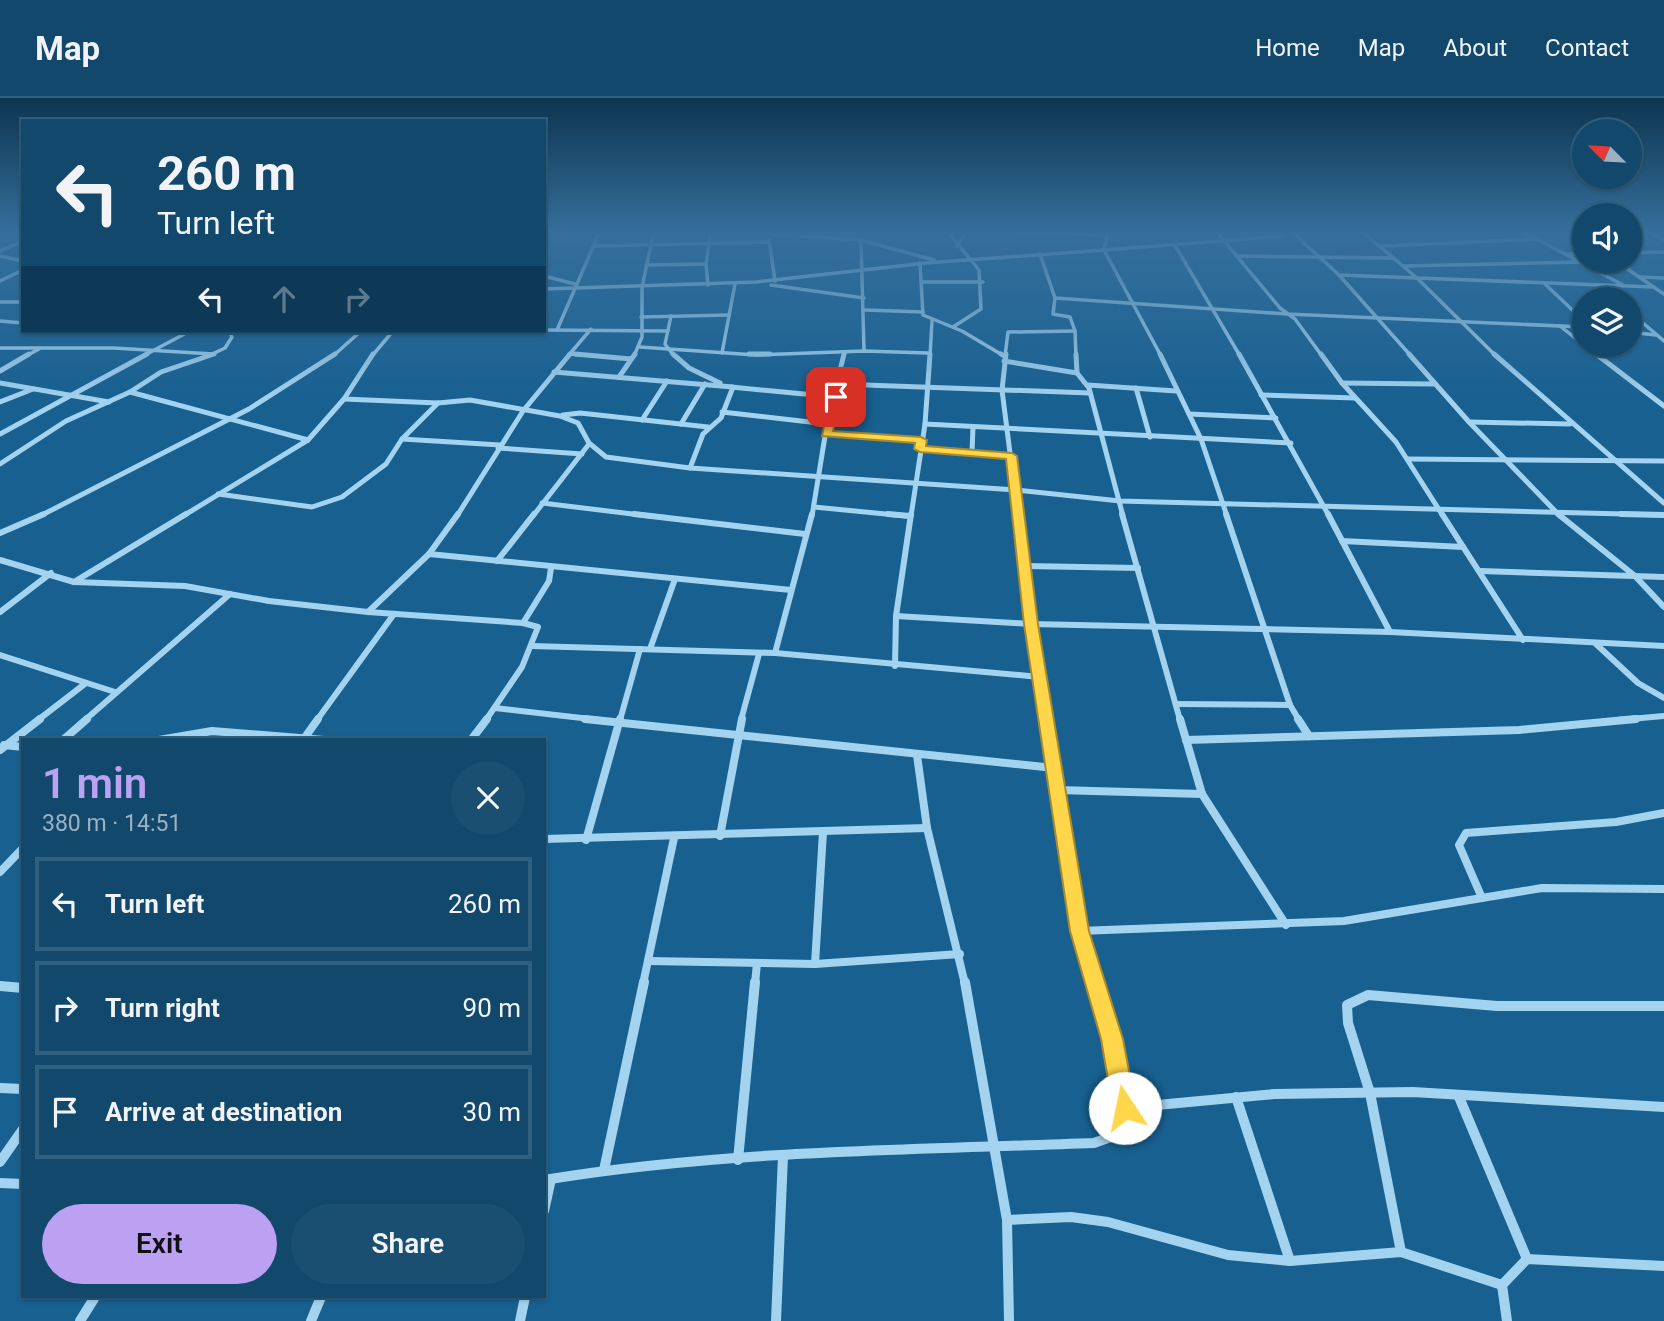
<!DOCTYPE html>
<meta charset="utf-8">
<style>
body{margin:0;font-family:Roboto,sans-serif;background:#1a4f72;color:#f1f3f6;height:100vh;display:flex;flex-direction:column;font-size:26px;white-space:nowrap}
*{box-sizing:border-box;margin:0}
p{font-size:23px;color:#9cb2c2}
.icon{flex:none;width:38px;height:38px;fill:none;stroke:currentColor;stroke-width:2;stroke-linecap:round;stroke-linejoin:round}
.map{position:relative;flex:1;overflow:hidden}
.side{position:absolute;left:21px;top:640px;width:525px;height:560px;display:flex;flex-direction:column;background:#11486c;border-radius:0px;box-shadow:0 2px 5px #0004,0 0 0 2px #30607f}
.side>*{flex:none}
.hud{position:absolute;left:21px;top:21px;width:525px;height:214px;border-radius:0px;box-shadow:0 2px 5px #0004,0 0 0 2px #30607f;background:#11486c;color:#f1f3f6;overflow:hidden}
.needle{width:46px;rotate:294deg}
.tools{position:absolute;left:1572px;top:21px;display:grid;gap:14px}
.tools a{display:grid;place-items:center;width:70px;height:70px;border-radius:50%;background:#11486c;box-shadow:0 2px 5px #0004,0 0 0 2px #30607f;font-size:35px}
.pin{position:absolute;display:grid;place-items:center;width:60px;height:60px;color:#fff;margin:-30px;border-radius:14px;box-shadow:0 4px 10px #0006}
.me{position:absolute;width:77px;margin:-38px;rotate:349deg;stroke-linejoin:round;filter:drop-shadow(0 0 5px #0008)}
.turn{display:flex;align-items:center;gap:24px;height:147px;padding:0 21px;font-size:32px}
.turn .icon{width:91px;height:91px;stroke-width:2.5}
.turn b{display:block;font-size:49px;line-height:60px}
.lanes{display:flex;align-items:center;height:66px;padding:0 21px;background:#0003;justify-content:center;gap:35px;direction:ltr}
.lanes .off{opacity:.35}
.round{display:grid;place-items:center;flex:none;width:74px;height:74px;border-radius:37px;background:#1a4f72}
.head{display:flex;align-items:center;justify-content:space-between;height:119px;padding:0 21px}
h1{font-size:42px;font-weight:600;line-height:52px;color:#bca0f2}
.action{display:flex;gap:14px;margin-top:auto;padding:14px 21px}
.action a{flex:1;height:80px;border-radius:42px;background:#bca0f2;color:#111;font-size:28px;font-weight:600;line-height:80px;text-align:center}
.action a+a{background:#1a4f72;color:#f1f3f6}
ul{padding:0;list-style:none}
li{display:flex;align-items:center;gap:21px;height:94px;margin:0 14px 10px;padding:0 7px;border:4px solid #30607f;border-radius:0px}
li div{flex:1}
li b{display:block;font-size:26px}
li em{font-style:normal}
header{display:flex;align-items:center;gap:42px;box-sizing:border-box;height:98px;padding:0 35px;background:#11486c;border-bottom:2px solid #30607f}
header strong{font-size:33px}
nav{display:flex;gap:38px;margin-inline-start:auto;font-size:24px}
.map>svg:first-child{display:block}
</style>
<header>
<strong>Map</strong>
<nav><a>Home</a><a>Map</a><a>About</a><a>Contact</a></nav>
</header>
<div class="map">
<svg width="1664" height="1223" viewBox="0 0 1664 1223">
<rect width="100%" height="100%" fill="#176090"/>
<g fill="none" stroke-linecap="round" stroke-linejoin="round">
<g stroke="#a4d3f0" stroke-width="3.5">
<polyline points="947,133 979,172 981,211 953,229"/>
<polyline points="1001,133 1108,137"/>
<polyline points="1108,133 1104,152 1285,138"/>
<polyline points="1216,133 1280,210 1295,221 1322,258"/>
<polyline points="1291,133 1339,177 1411,258"/>
<polyline points="1362,133 1418,181 1496,258"/>
<polyline points="1522,133 1623,187"/>
<polyline points="1647,133 1664,142"/>
<polyline points="770,136 861,142 934,162"/>
<polyline points="769,141 775,183"/>
<polyline points="861,142 864,253"/>
<polyline points="594,148 769,144"/>
<polyline points="957,148 966,133"/>
<polyline points="1382,148 1537,141"/>
<polyline points="1176,149 1240,258"/>
<polyline points="0,153 23,143"/>
<polyline points="1629,155 1664,154"/>
<polyline points="1040,156 1055,200 1053,216 1070,219 1075,233 1076,258"/>
<polyline points="1568,156 1584,156"/>
<polyline points="0,158 23,163"/>
<polyline points="1236,158 1393,160"/>
<polyline points="920,165 923,217 962,233 1004,258"/>
<polyline points="646,167 706,166"/>
<polyline points="1404,168 1581,164"/>
<polyline points="1626,170 1664,196"/>
<polyline points="1339,177 1654,189"/>
<polyline points="544,178 575,186"/>
<polyline points="1640,179 1664,180"/>
<polyline points="0,183 23,172"/>
<polyline points="921,184 983,184"/>
<polyline points="1545,186 1584,223"/>
<polyline points="708,187 706,166 711,133"/>
<polyline points="771,187 864,200"/>
<polyline points="1603,188 1617,201"/>
<polyline points="544,191 756,184 926,165 1104,152 1161,258"/>
<polyline points="1055,200 1287,216 1584,229"/>
<polyline points="0,204 23,204"/>
<polyline points="865,212 923,214"/>
<polyline points="1629,213 1664,243"/>
<polyline points="671,218 665,246 674,258"/>
<polyline points="641,219 729,217"/>
<polyline points="0,223 23,225"/>
<polyline points="1560,228 1584,247"/>
<polyline points="544,232 668,233"/>
<polyline points="557,232 600,133"/>
<polyline points="1629,234 1656,237"/>
<polyline points="391,235 522,233"/>
<polyline points="1584,247 1599,258"/>
<polyline points="640,249 756,257 864,253 928,255"/>
<polyline points="0,250 114,250 213,256"/>
<polyline points="722,255 735,186"/>
<polyline points="569,256 597,258"/>
<polyline points="26,258 39,251"/>
<polyline points="143,258 190,233"/>
<polyline points="208,258 225,250 232,239 229,233"/>
<polyline points="333,258 361,233"/>
<polyline points="372,258 393,233"/>
<polyline points="568,258 591,231"/>
<polyline points="634,258 642,239 642,189 654,133"/>
<polyline points="844,258 845,254"/>
<polyline points="930,258 932,223"/>
<polyline points="1005,258 1008,234 1075,233"/>
</g>
<g stroke="#a4d3f0" stroke-width="5">
<polyline points="575,256 631,261"/>
<polyline points="673,256 689,270 720,285"/>
<polyline points="749,256 770,256"/>
<polyline points="1001,256 1004,258"/>
<polyline points="1006,256 1002,292 1018,418"/>
<polyline points="1076,256 1077,275 1089,290 1123,418"/>
<polyline points="1160,256 1201,341 1227,418"/>
<polyline points="1239,256 1329,418"/>
<polyline points="1321,256 1342,285 1396,344 1443,418"/>
<polyline points="1409,256 1469,324 1560,418"/>
<polyline points="1494,256 1664,405"/>
<polyline points="1596,256 1664,308"/>
<polyline points="1004,263 1077,275"/>
<polyline points="0,273 29,256"/>
<polyline points="554,274 733,289 721,320 703,336 690,370"/>
<polyline points="619,279 635,256"/>
<polyline points="0,285 109,304"/>
<polyline points="1342,285 1434,286"/>
<polyline points="838,286 1090,295"/>
<polyline points="1088,287 1176,293"/>
<polyline points="731,289 836,299"/>
<polyline points="1136,290 1150,339"/>
<polyline points="130,294 308,342"/>
<polyline points="1261,297 1355,300"/>
<polyline points="344,301 438,305 470,302 560,318 578,325 589,345 606,359 690,370 1016,392 1120,403 1664,417"/>
<polyline points="0,304 33,291"/>
<polyline points="722,314 827,326"/>
<polyline points="1189,316 1276,320"/>
<polyline points="563,317 580,315 708,329"/>
<polyline points="642,322 667,283"/>
<polyline points="1469,324 1570,326"/>
<polyline points="681,326 705,286"/>
<polyline points="925,326 1291,345"/>
<polyline points="0,336 147,256"/>
<polyline points="826,336 921,342"/>
<polyline points="402,341 500,347"/>
<polyline points="498,350 582,356"/>
<polyline points="920,351 1012,358"/>
<polyline points="972,354 973,329"/>
<polyline points="1408,361 1664,363"/>
<polyline points="0,366 66,323 130,294 161,274 214,256"/>
<polyline points="218,396 312,409 342,399 386,366 402,341 438,305"/>
<polyline points="542,405 649,418"/>
<polyline points="814,409 906,418"/>
<polyline points="40,418 249,311 335,256"/>
<polyline points="183,418 308,342 344,301 373,256"/>
<polyline points="457,418 523,313 570,256"/>
<polyline points="533,418 589,346"/>
<polyline points="812,418 827,326 844,256"/>
<polyline points="911,418 925,326 930,256"/>
</g>
<g stroke="#a4d3f0" stroke-width="6">
<polyline points="634,416 805,436"/>
<polyline points="888,416 910,418"/>
<polyline points="1017,416 1046,622"/>
<polyline points="1122,416 1180,622"/>
<polyline points="1226,416 1290,607 1299,622"/>
<polyline points="1328,416 1390,534"/>
<polyline points="1442,416 1523,542"/>
<polyline points="1558,416 1635,478 1664,509"/>
<polyline points="1621,416 1664,417"/>
<polyline points="0,435 44,416"/>
<polyline points="1342,443 1463,449"/>
<polyline points="429,456 791,492"/>
<polyline points="0,462 74,484 185,488 269,503 368,514 523,525 538,529 522,569 486,622"/>
<polyline points="497,463 534,416"/>
<polyline points="1025,468 1138,470"/>
<polyline points="1480,473 1664,479"/>
<polyline points="74,484 186,416"/>
<polyline points="0,514 51,475"/>
<polyline points="368,514 429,456 458,416"/>
<polyline points="896,518 911,416"/>
<polyline points="523,525 549,483 551,470"/>
<polyline points="1596,546 1638,585 1664,600"/>
<polyline points="532,548 775,555 1040,579"/>
<polyline points="650,551 675,481"/>
<polyline points="775,555 812,416"/>
<polyline points="0,557 115,594"/>
<polyline points="895,568 896,518 1031,526 1390,534 1664,548"/>
<polyline points="1176,606 1290,607"/>
<polyline points="495,610 599,622"/>
<polyline points="38,622 86,585"/>
<polyline points="85,622 230,496"/>
<polyline points="317,622 394,516"/>
<polyline points="620,622 640,551"/>
<polyline points="741,622 759,556"/>
<polyline points="1618,622 1664,618"/>
</g>
<g stroke="#a4d3f0" stroke-width="8">
<polyline points="585,621 1054,670"/>
<polyline points="1046,621 1079,833 1095,886"/>
<polyline points="1180,621 1202,696 1286,827"/>
<polyline points="1298,621 1309,638"/>
<polyline points="63,642 87,621"/>
<polyline points="159,642 212,633 324,642 471,642"/>
<polyline points="303,642 318,621"/>
<polyline points="471,642 487,621"/>
<polyline points="1186,642 1519,632 1636,621"/>
<polyline points="4,647 23,649"/>
<polyline points="0,652 40,621"/>
<polyline points="917,657 927,730 965,886"/>
<polyline points="1057,692 1202,696"/>
<polyline points="720,738 742,621"/>
<polyline points="544,741 927,730"/>
<polyline points="586,742 620,621"/>
<polyline points="0,774 23,750"/>
<polyline points="1482,800 1459,747 1466,735 1616,724 1664,715"/>
<polyline points="1079,833 1344,823 1542,790 1664,791"/>
<polyline points="648,863 815,866 960,856"/>
<polyline points="815,866 823,734"/>
<polyline points="643,886 674,740"/>
<polyline points="755,886 757,865"/>
</g>
<g stroke="#a4d3f0" stroke-width="10">
<polyline points="965,884 1007,1122 1009,1223"/>
<polyline points="0,888 23,890"/>
<polyline points="0,990 23,991"/>
<polyline points="1236,999 1290,1163"/>
<polyline points="1459,999 1527,1161"/>
<polyline points="1125,1010 1274,996 1413,994 1664,1009"/>
<polyline points="738,1062 755,884"/>
<polyline points="0,1064 23,1031"/>
<polyline points="604,1072 644,884"/>
<path d="M544,1082c181,-30 367,-30 550,-37l25,-9c17,-35 -13,-115 -24,-152"/>
<polyline points="0,1085 23,1086"/>
<polyline points="544,1113 551,1081"/>
<polyline points="1007,1122 1071,1119 1108,1124 1228,1157 1290,1163 1401,1154 1502,1187 1527,1161 1664,1168"/>
<polyline points="1401,1154 1370,995 1348,925 1347,907 1368,897 1497,908 1664,908"/>
<polyline points="1502,1187 1507,1223"/>
<polyline points="80,1223 95,1199"/>
<polyline points="311,1223 321,1199"/>
<polyline points="520,1223 525,1199"/>
<polyline points="776,1223 783,1058"/>
</g>
</g>
<linearGradient id="sky" x2="0" y2="1"><stop stop-color="#0d354f"/><stop offset="0.44" stop-color="#366f9c"/><stop offset="1" stop-color="#366f9c" stop-opacity="0"/></linearGradient>
<rect width="1664" height="305" fill="url(#sky)"/>
<polygon fill="#ffd54a" stroke="#a68a30" stroke-width="2" points="836,296 841,299 833,333 921,339 927,342 926,348 1012,355 1017,358 1038,526 1089,833 1123,941 1136,1010 1133,1018 1125,1021 1117,1018 1113,1010 1101,941 1070,833 1024,526 1006,361 920,354 914,351 915,345 822,338 830,299"/>
</svg>
<div class="tools">
<a><svg class="needle" viewBox="-14 -14 28 28"><path d="M0-13l5 13h-10z" fill="#e53935"/><path d="M0 13l5-13h-10z" fill="#9cb2c2"/></svg></a>
<a><svg class="icon" aria-label="sound" viewBox="0 0 24 24"><path d="M4 9h4l5-4v14l-5-4H4zM17 9q2 3 0 6"/></svg></a>
<a><svg class="icon" aria-label="layers" viewBox="0 0 24 24"><path d="M12 4l9 5-9 5-9-5zM3 14l9 5 9-5"/></svg></a>
</div>
<div class="pin" style="left:836px;top:299px;background:#d93025"><svg class="icon" aria-label="arrive" viewBox="0 0 24 24"><path d="M6 21V4h12l-3 4 3 4H6"/></svg></div>
<svg class="me" style="left:1125px;top:1010px" viewBox="-20 -20 40 40"><circle r="19" fill="#fff"/><path d="M0-13L10 11 0 6-10 11z" fill="#ffd54a"/></svg>
<div class="hud">
<div class="turn"><svg class="icon" aria-label="left" viewBox="0 0 24 24"><path d="M17 20v-9H6M10 6l-5 5 5 5"/></svg><div><b>260 m</b>Turn left</div></div>
<div class="lanes"><svg class="icon" aria-label="left" viewBox="0 0 24 24"><path d="M17 20v-9H6M10 6l-5 5 5 5"/></svg><svg class="icon off" aria-label="ahead" viewBox="0 0 24 24"><path d="M12 20V5M6 11l6-6 6 6"/></svg><svg class="icon off" aria-label="right" viewBox="0 0 24 24"><path d="M7 20v-9h11M14 6l5 5-5 5"/></svg></div>
</div>
<section class="side">
<div class="head"><div><h1>1 min</h1><p>380 m · 14:51</p></div><a class="round"><svg class="icon" aria-label="close" viewBox="0 0 24 24"><path d="M6 6l12 12M18 6L6 18"/></svg></a></div>
<ul>
<li><svg class="icon" aria-label="left" viewBox="0 0 24 24"><path d="M17 20v-9H6M10 6l-5 5 5 5"/></svg><div><b>Turn left</b></div><em>260 m</em></li>
<li><svg class="icon" aria-label="right" viewBox="0 0 24 24"><path d="M7 20v-9h11M14 6l5 5-5 5"/></svg><div><b>Turn right</b></div><em>90 m</em></li>
<li><svg class="icon" aria-label="arrive" viewBox="0 0 24 24"><path d="M6 21V4h12l-3 4 3 4H6"/></svg><div><b>Arrive at destination</b></div><em>30 m</em></li>
</ul>
<div class="action"><a>Exit</a><a>Share</a></div>
</section>
</div>
